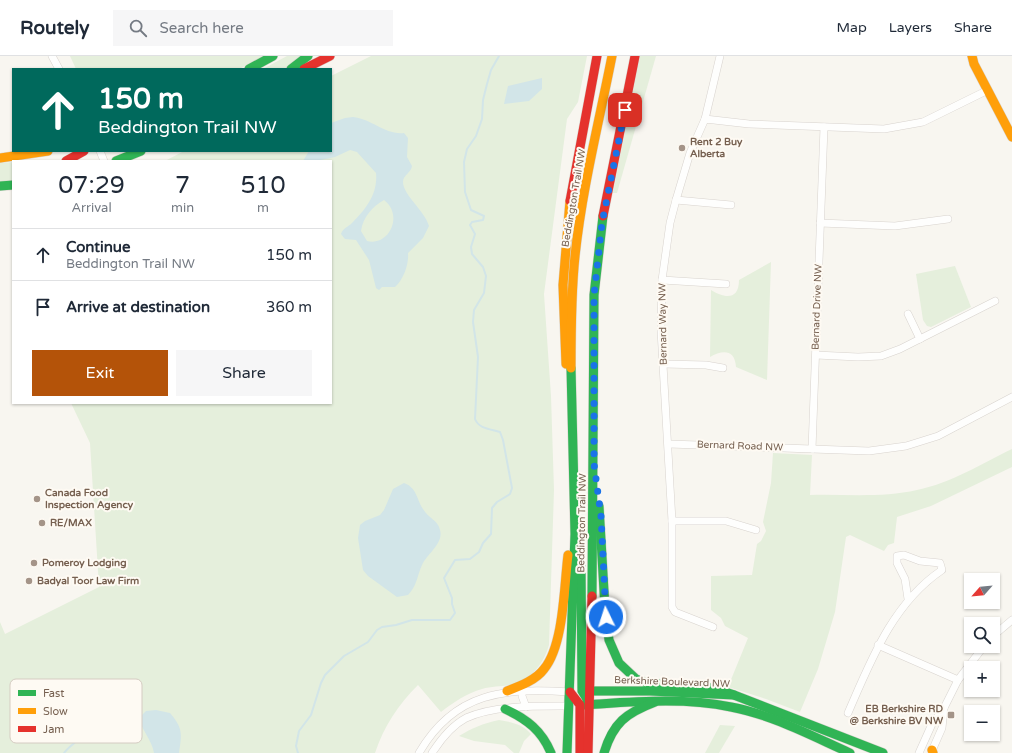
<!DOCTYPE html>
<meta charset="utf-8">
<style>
body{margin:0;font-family:"Varela Round",sans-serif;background:#f6f6f7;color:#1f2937;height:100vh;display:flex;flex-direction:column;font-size:15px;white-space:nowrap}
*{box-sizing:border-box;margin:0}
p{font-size:13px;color:#747a83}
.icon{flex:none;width:22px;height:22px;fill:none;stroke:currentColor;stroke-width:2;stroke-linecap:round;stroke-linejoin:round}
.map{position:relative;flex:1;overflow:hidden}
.details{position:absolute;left:12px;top:104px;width:320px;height:244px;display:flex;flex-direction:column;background:#fff;border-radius:0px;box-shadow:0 1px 3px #0004}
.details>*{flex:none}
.guide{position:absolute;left:12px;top:12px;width:320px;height:84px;border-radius:0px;box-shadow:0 1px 3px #0004;background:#00695c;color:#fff;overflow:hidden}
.needle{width:26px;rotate:243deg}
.tools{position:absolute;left:964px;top:517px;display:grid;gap:8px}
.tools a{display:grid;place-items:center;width:36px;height:36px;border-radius:0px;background:#fff;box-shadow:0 1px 3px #0004;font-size:20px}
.pin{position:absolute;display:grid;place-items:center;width:34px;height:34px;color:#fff;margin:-17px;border-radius:8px;box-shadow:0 2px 6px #0006}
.me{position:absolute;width:44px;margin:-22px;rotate:356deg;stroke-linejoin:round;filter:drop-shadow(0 0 3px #0008)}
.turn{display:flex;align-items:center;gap:14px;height:84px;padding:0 20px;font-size:18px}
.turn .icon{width:52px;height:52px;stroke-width:2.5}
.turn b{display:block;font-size:28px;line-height:34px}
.eta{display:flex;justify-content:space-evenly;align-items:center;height:68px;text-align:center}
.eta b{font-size:24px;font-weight:600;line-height:28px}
.action{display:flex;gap:8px;margin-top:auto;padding:8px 20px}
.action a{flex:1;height:46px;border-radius:0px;background:#b45309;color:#fff;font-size:16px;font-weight:600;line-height:46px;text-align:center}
.action a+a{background:#f6f6f7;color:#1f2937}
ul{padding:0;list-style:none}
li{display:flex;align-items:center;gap:12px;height:52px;padding:0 20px;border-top:1px solid #e0e1e3}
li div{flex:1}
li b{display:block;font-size:15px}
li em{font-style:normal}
header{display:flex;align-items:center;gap:24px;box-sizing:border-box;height:56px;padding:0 20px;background:#fff;border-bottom:1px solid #e0e1e3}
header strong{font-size:19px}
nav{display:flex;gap:22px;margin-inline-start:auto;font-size:14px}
.search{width:280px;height:36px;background:#f6f6f7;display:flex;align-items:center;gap:10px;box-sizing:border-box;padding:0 14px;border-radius:0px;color:#747a83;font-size:15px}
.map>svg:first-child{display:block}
</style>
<header>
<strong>Routely</strong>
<div class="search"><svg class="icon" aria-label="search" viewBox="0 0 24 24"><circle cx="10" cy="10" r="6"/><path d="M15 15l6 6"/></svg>Search here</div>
<nav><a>Map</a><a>Layers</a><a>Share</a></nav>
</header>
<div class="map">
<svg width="1012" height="697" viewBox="0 0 1012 697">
<rect width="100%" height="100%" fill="#f8f6f0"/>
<g fill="#e5efdc">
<polygon points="70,0 264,0 239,13 76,13"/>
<polygon points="287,0 304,0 286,13 263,13"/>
<path d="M371,0h216l-9,46 -11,17 -23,175 7,102 3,94 -5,155c-5,18 -18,35 -36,39 -10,3 -21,2 -31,5 -15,4 -28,13 -41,23l-23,-27c-20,20 -34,41 -43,68h-375v-131l5,12 94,-47 -9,-144 -19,-40h260v-242h-166l19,-10h147v-75z"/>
<polygon points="640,0 656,0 617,137 613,137"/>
<polygon points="13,106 13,125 0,127 0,107"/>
<path d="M771,206l-4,118 -31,-13c-1,-18 -14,-17 -26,-10l1,-67c13,8 28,11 28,-10z"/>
<polygon points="955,210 971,251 931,271 927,270 923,264 916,218"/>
<path d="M1012,393v18l-81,39 -34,11 -3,26 -6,2 -4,6 -34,-16 -4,2 -11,75 -17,57 -18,43 -34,-13 -38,-12 20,-49 -23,-12 -4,-8 -10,-8v-34l41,-1 5,-31 4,-3 5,-10 -3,-9 8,-39 2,-30 39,2 -2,40c35,-1 73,3 107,-5 34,-7 64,-26 95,-41z"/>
<path d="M499,664c12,2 24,4 32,14l-7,7 -5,12h-5l-9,-8 -31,-4 -15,-5c13,-8 25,-13 40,-16z"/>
<polygon points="720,669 735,670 719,697 705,697"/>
</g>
<g fill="#d2e5e8" fill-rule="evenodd">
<polygon points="542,22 542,33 529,45 504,48 508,30"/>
<path d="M353,61c19,2 32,18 51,16l4,5 -1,19 5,9c-1,7 -9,9 -9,16 0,13 22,29 26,44l-6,12 -15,15c1,11 -4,26 -13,34h-13l-3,3 -3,-2 -7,-28 -13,-20 -11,-1 -4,-5c2,-6 7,-7 11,-11 14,-14 26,-29 24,-50l-19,-21 -7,-2 -15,7 -19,4h-13l6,-10h22v-28l14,-5zM384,144c20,15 5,47 -17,41l-6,-10c2,-14 11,-24 23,-31z"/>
<path d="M404,427c13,5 12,15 19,26 5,9 15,11 17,21 4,13 -13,24 -18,35 -5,11 -5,21 -14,30l-11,2 -29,-21 -5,-6 -5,-32 2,-13 5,-4 15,-6 4,-5 9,-21z"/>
<path d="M156,654l14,3c13,15 12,21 9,40h-25c-2,-13 -12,-22 -15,-35l7,-7z"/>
</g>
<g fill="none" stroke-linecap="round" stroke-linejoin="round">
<g stroke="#d2e5e8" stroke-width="2">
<path d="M64,697c9,-12 25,-18 30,-29l24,-7 22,5"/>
<path d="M298,697l-2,-7 3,-15 12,-16 10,-32 4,-8 19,-19 24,-14 9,-12 5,-3 14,-2 16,-5h38l5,-7 -3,-9v-6l-8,-20 11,-18 15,-1 9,-7 4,-9 8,-9 1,-26 5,-6 13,-8 2,-6 -9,-48 -3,-8c-10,-3 -21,-3 -25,-13l3,-62 -5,-35 1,-12 10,-17 2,-17 -3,-9 -11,-13 -1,-7 4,-13 -5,-9 2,-3 11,-2 1,-4 -13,-6 -6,-18 -1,-30 3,-13 9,-13 6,-17 1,-19 4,-16 4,-14 8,-14"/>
</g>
<g stroke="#d8d3ce" stroke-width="8">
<g id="street">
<polyline points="52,0 59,13"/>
<polyline points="705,63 720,0"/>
<polyline points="100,95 104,105"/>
<polyline points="676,144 731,149"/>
<polyline points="820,167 895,170 948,163"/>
<polyline points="662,224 726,228"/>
<polyline points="908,258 920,283"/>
<polyline points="816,299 858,301 881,300 900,293 995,245"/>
<polyline points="664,308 706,309 723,312"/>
<polyline points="669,388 869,395 906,390 938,380 1012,341"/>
<polyline points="812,393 824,71"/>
<polyline points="672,465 726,465 756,474"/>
<polyline points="713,571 675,556 672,551 672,465 661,274 662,224 670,167 676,144 690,97 705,63 749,68 884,73 923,66 988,34"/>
<polyline points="993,580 1012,564"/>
<polyline points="878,589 958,624"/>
<polyline points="522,632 522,640 526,651"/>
<path d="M848,657c23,-53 45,-110 94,-143l-2,-7 -20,-2 -16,-6 -7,1v7l8,16 3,20"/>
<path d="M419,697c36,-62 86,-65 151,-61"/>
<path d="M432,697c9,-14 19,-27 34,-35 28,-13 72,-12 103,-12"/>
<polyline points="919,697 932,668 944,652 958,624 984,590"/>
<polyline points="931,697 942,672 944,652"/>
</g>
</g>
<g stroke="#d8d3cd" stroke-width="10">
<g id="fast">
<polyline points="249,13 273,0"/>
<polyline points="291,13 308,0"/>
<polyline points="116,105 141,95"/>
<polyline points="0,130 13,129"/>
<polyline points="599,450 605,552 609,584 619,607 636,623 647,627 714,632 734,639"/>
<polyline points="581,509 582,635 590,648"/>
<polyline points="592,540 594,239 603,160"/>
<polyline points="583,635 650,635 734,639 883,697"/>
<path d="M583,649c49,-3 100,-8 148,2 42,8 81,29 119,46"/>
<path d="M505,653c22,10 37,22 46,44"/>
<polyline points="567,697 575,478 571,312"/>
<path d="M604,697c9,-30 22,-40 51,-51"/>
</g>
</g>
<g stroke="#d8d3cd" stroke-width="10">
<g id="slow">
<polyline points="972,0 974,8 1012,81"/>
<polyline points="0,102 48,95"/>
<polyline points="566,308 563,229 570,145"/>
<path d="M571,312c0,-37 0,-75 4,-112 7,-67 24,-134 37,-200"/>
<path d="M507,635c13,-5 29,-11 37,-22 20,-24 20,-83 24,-114"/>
<polyline points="932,694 933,697"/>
</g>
</g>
<g stroke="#d8d3cd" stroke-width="10">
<g id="jam">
<polyline points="304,13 330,0"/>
<polyline points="66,105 84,95"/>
<polyline points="570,145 597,0"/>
<polyline points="603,160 635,0"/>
<polyline points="570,636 580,649 580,697"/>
<polyline points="588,697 592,540"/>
</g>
</g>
<use href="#street" stroke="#fefefd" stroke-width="7"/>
<use href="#fast" stroke="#30b455" stroke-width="9"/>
<use href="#slow" stroke="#ff9f0a" stroke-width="9"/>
<use href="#jam" stroke="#e5322d" stroke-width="9"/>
</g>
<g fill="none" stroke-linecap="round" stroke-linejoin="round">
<polyline stroke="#1a73e8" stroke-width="7" stroke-dasharray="0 12.6" points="606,561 601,460 594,408 594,239 602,167 625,54"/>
</g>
<g fill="#a49488" stroke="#fefaf3" stroke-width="1.5">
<circle cx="682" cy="92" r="4"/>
<circle cx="37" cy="443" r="4"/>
<circle cx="42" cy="467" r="4"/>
<circle cx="34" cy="507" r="4"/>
<circle cx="29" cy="525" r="4"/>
<rect x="947" y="655" width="8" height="8" rx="2"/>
</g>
<g text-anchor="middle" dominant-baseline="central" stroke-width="4" stroke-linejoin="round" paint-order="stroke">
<g font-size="10" font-weight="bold" fill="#766050" stroke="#fefaf3" text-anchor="start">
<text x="690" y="86">Rent 2 Buy<tspan x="690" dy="12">Alberta</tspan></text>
<text x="45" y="437">Canada Food<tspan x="45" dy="12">Inspection Agency</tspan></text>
<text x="50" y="467">RE/MAX</text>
<text x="42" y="507">Pomeroy Lodging</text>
<text x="37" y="525">Badyal Toor Law Firm</text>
<text x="943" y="653" text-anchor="end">EB Berkshire RD<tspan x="943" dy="12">@ Berkshire BV NW</tspan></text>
</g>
<g font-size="10" fill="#766050" stroke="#fefaf3">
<text transform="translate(574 142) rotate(-80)">Beddington Trail NW</text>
<text transform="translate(817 251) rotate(-88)">Bernard Drive NW</text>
<text transform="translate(663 268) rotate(-91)">Bernard Way NW</text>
<text transform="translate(740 390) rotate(2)">Bernard Road NW</text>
<text transform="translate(582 467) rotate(-89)">Beddington Trail NW</text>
<text transform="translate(672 626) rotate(2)">Berkshire Boulevard NW</text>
</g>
</g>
<rect x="10" y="623" width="132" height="64" rx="6" fill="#fefaf3" stroke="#d5ccc2" stroke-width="1"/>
<rect x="18" y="634" width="18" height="6" fill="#30b455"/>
<rect x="18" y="652" width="18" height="6" fill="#ff9f0a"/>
<rect x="18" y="670" width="18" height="6" fill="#e5322d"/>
<g font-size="11" fill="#766050">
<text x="43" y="641">Fast</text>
<text x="43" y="659">Slow</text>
<text x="43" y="677">Jam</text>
</g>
</svg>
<div class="tools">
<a><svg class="needle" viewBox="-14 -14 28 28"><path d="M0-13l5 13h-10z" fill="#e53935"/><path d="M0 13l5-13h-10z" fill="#747a83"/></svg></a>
<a><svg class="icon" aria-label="search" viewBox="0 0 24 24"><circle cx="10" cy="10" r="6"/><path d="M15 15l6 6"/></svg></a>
<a>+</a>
<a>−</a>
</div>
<div class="pin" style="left:625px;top:54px;background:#d93025"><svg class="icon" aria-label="arrive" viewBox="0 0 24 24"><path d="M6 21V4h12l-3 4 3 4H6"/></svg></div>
<svg class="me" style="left:606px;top:561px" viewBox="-20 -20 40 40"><circle r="17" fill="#1a73e8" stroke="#fff" stroke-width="3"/><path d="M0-11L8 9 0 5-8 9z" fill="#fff"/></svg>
<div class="guide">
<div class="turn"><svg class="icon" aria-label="ahead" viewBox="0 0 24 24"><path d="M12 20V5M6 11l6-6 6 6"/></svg><div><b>150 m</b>Beddington Trail NW</div></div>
</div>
<section class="details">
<div class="eta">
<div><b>07:29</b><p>Arrival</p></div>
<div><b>7</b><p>min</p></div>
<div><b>510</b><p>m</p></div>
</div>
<ul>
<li><svg class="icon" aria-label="ahead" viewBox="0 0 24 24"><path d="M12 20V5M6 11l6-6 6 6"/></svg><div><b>Continue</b><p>Beddington Trail NW</p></div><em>150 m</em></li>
<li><svg class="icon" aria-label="arrive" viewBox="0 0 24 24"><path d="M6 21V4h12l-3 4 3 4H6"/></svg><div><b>Arrive at destination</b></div><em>360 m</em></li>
</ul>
<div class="action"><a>Exit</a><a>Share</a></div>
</section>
</div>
